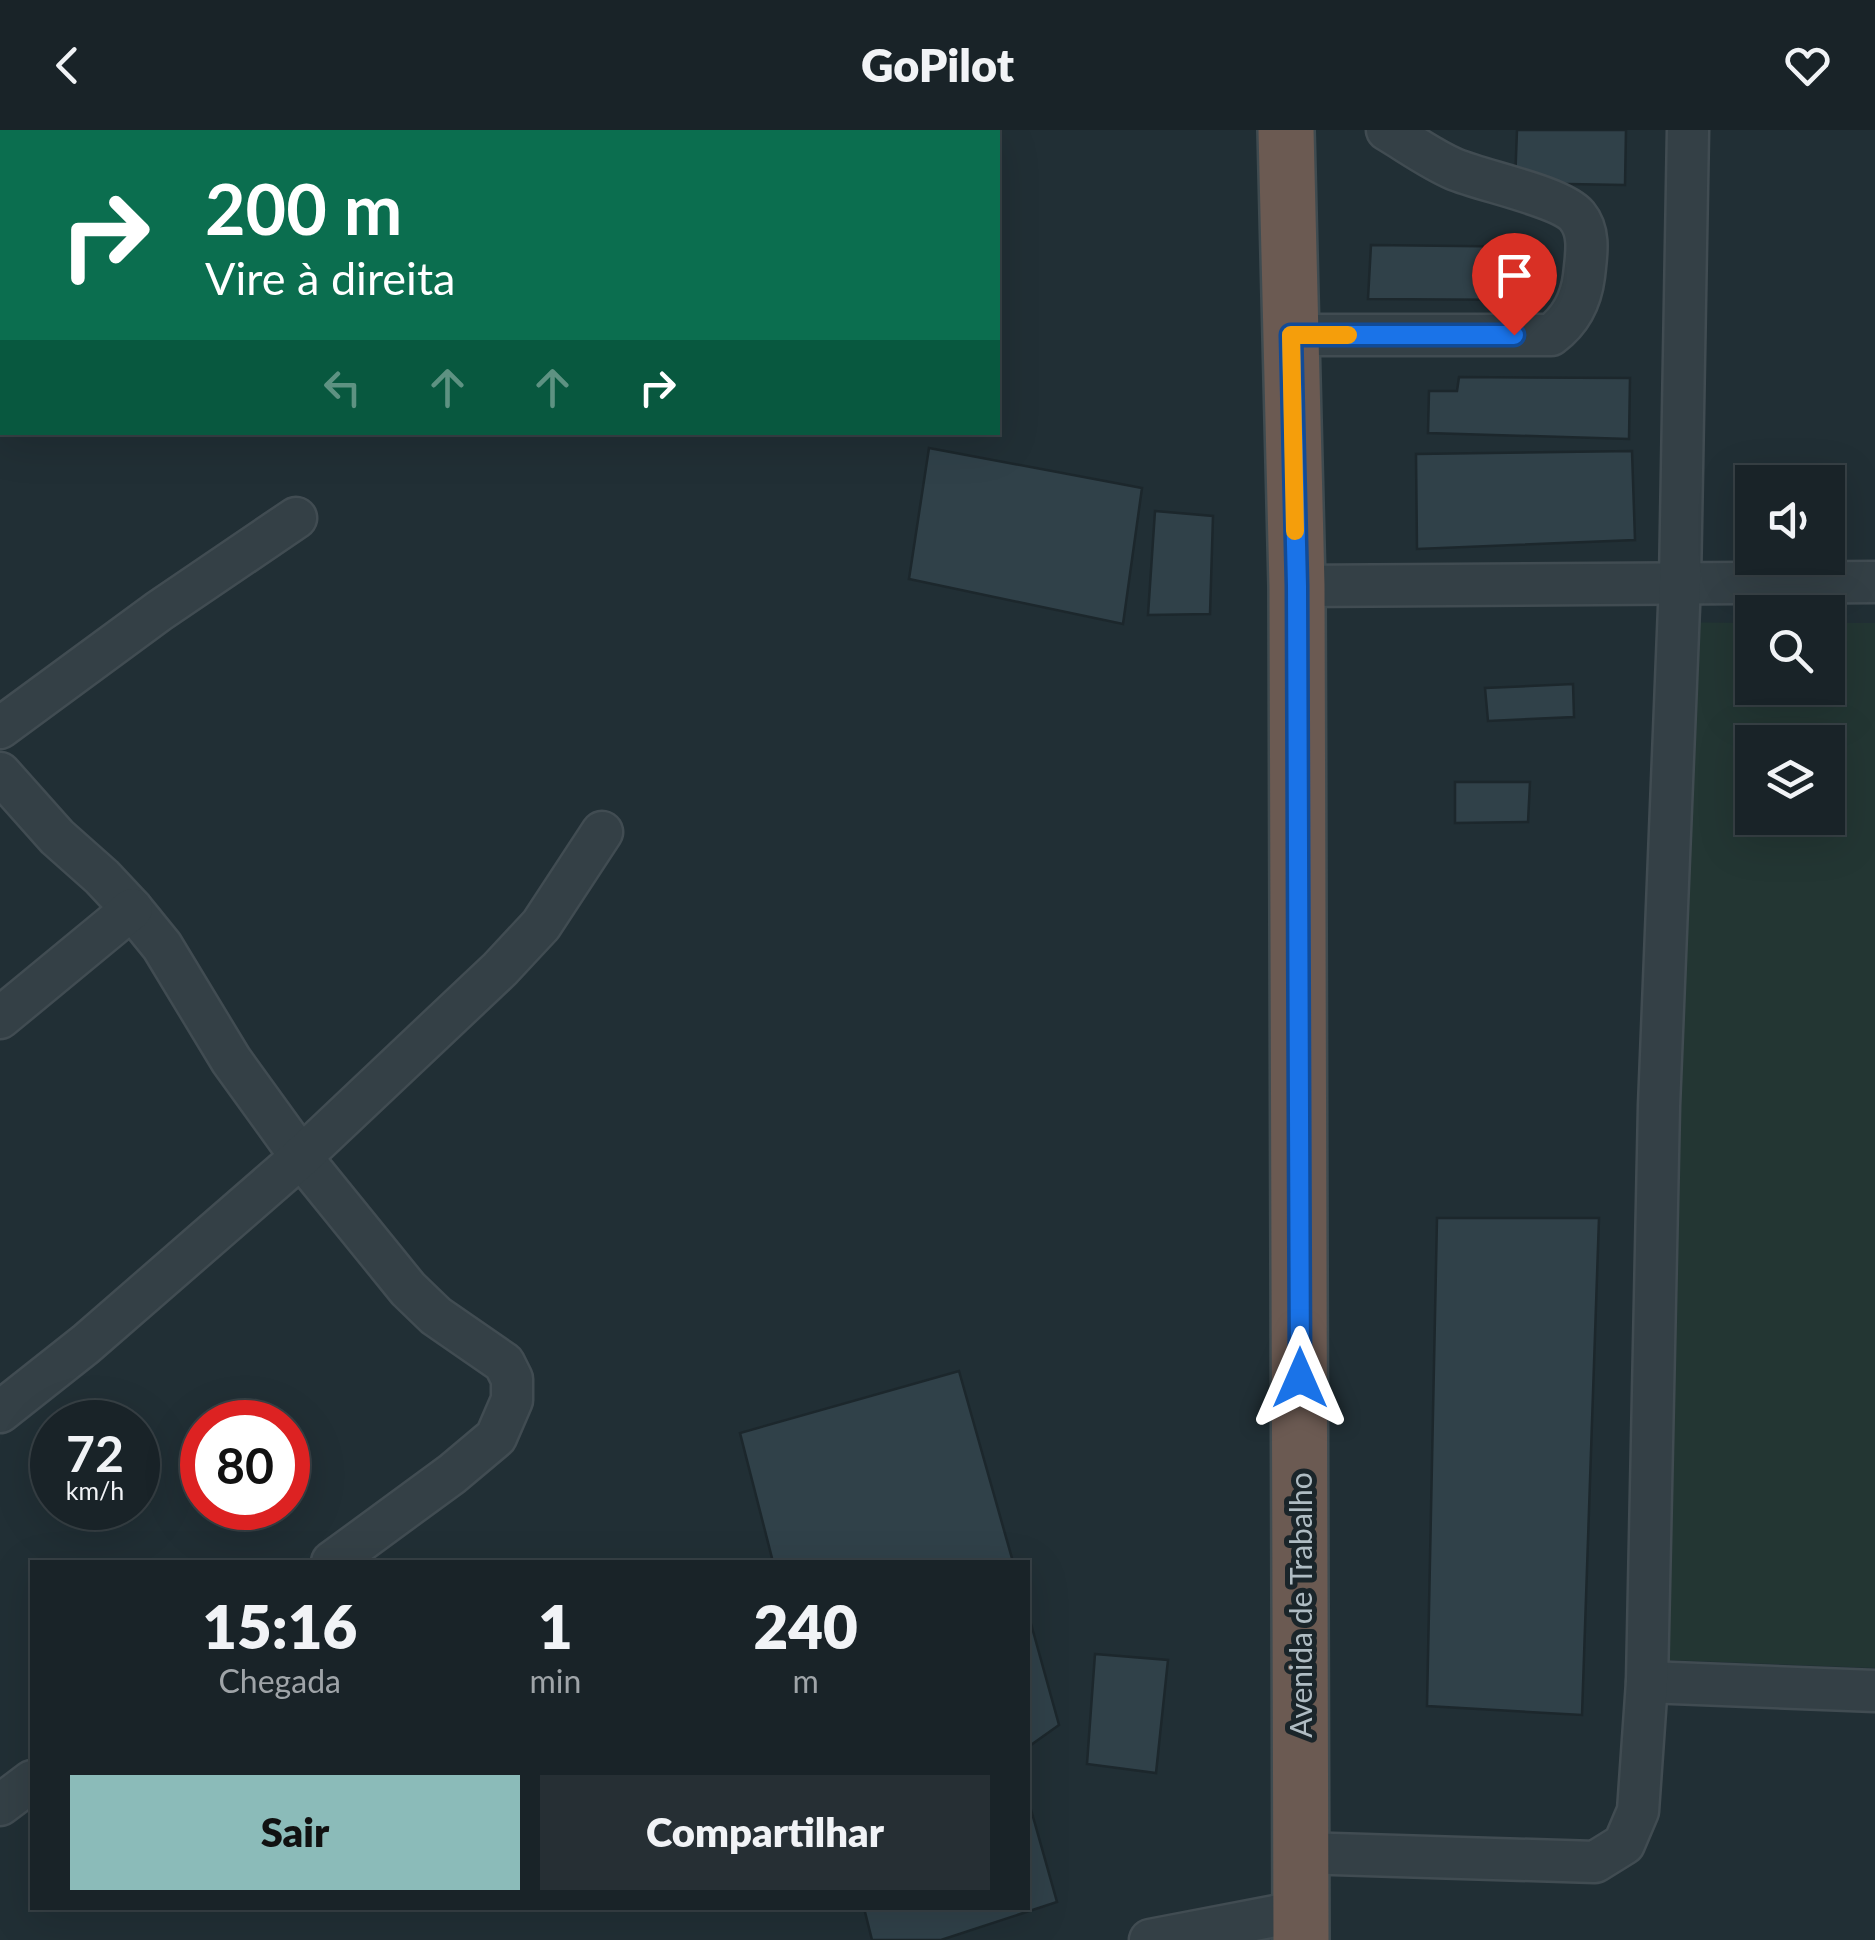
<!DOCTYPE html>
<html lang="pt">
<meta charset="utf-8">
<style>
body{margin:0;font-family:Lato,sans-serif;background:#262f34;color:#f1f3f6;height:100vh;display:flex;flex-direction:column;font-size:38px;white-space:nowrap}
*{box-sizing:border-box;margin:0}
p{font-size:32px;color:#9fa4a8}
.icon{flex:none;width:55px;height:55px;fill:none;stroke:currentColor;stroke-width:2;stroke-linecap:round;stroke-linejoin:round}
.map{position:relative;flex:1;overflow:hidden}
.drawer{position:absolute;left:30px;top:1430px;width:1000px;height:350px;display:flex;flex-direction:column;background:#192328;border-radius:0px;box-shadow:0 10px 40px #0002,0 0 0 2px #374045}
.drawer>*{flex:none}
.hud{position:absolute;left:0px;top:0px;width:1000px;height:305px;box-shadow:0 10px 40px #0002,0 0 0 2px #374045;background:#0b6e4f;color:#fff;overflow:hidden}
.fabs{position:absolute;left:1735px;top:335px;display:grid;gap:20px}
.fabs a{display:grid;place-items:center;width:110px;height:110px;border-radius:0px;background:#192328;box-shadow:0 10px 40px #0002,0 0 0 2px #374045;font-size:50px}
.speed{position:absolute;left:30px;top:1270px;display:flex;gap:20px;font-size:50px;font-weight:700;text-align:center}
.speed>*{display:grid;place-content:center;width:130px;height:130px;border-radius:50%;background:#192328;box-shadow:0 10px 40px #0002,0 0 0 2px #374045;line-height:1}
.speed small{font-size:25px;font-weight:400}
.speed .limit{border:15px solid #d22;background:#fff;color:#111}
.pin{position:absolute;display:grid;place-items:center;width:85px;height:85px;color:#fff;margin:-102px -42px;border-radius:50% 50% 50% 0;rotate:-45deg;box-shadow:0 0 10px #0007}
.pin .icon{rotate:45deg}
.me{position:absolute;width:110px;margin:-55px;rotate:0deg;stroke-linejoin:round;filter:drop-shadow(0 0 8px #0008)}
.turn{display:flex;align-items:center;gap:35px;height:210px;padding:0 40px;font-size:45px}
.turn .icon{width:130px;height:130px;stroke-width:2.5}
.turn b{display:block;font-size:70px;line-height:85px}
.lanes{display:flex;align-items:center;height:95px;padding:0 40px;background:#0003;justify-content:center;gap:50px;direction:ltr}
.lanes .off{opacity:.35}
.eta{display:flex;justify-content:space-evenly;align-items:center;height:170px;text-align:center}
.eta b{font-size:60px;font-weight:800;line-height:70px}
.action{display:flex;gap:20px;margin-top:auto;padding:20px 40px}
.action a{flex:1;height:115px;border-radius:0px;background:#8bbbb9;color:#111;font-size:40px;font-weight:800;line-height:115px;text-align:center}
.action a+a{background:#262f34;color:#f1f3f6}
header{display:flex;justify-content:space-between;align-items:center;height:130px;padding:0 40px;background:#192328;font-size:45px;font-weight:800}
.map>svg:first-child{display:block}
</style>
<header><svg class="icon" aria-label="back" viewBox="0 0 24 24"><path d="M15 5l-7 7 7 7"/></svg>GoPilot<svg class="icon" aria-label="heart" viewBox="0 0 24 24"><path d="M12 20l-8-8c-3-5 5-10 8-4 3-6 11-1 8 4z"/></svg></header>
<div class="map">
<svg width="1875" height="1810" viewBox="0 0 1875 1810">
<rect width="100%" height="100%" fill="#212f35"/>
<path fill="#233633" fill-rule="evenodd" d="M1662,492l90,1v65h76v-65h47v1045l-206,-8zM1752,612h76v76h-76z"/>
<g fill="#304149" stroke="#1c272c" stroke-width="2.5">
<polygon points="1517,0 1626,0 1625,55 1515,53"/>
<polygon points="1371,115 1538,117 1538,170 1368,169"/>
<polygon points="1459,247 1630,248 1629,309 1428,303 1429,261 1457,261"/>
<polygon points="929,318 1142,358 1123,494 909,449"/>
<polygon points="1632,321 1635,410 1417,419 1416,324"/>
<polygon points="1155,381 1213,386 1210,484 1148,485"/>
<polygon points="1573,554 1574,587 1488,591 1485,558"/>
<polygon points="1455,652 1530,652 1528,692 1455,693"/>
<polygon points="1437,1088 1599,1088 1582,1585 1427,1576"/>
<polygon points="959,1241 1013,1432 773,1432 740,1303"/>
<polygon points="1028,1483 1059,1595 1028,1617"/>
<polygon points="1095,1524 1168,1530 1156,1643 1087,1634"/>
<polygon points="1028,1669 1057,1772 941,1810 872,1810 864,1778 1028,1778"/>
</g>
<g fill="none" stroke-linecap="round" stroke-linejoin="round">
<g stroke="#414c52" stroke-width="45">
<g id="minor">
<polyline points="241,2 245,0"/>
<polyline points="799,2 800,0"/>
<polyline points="0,176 2,174"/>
<path d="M1291,205h260c20,-15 30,-35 33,-59 2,-20 7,-43 -7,-60 -17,-20 -95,-35 -123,-47 -23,-10 -45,-26 -67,-39"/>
<polyline points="1297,456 1875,452"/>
<polyline points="0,598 159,481 296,388"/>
<polyline points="0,643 57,707 102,747 132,779 162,816 231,930 301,1027 408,1159 436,1186 504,1233 512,1249 512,1270 496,1307 452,1344 332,1432"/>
<polyline points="0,888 132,779"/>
<polyline points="0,1282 86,1214 301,1027 500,839 541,795 602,702"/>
<polyline points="1647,1552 1875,1561"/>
<polyline points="0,1675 32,1651"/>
<polyline points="1301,1723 1595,1732 1624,1714 1638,1681 1647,1552 1659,976 1680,452 1688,0"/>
<polyline points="1150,1810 1301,1781"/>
</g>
</g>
<g stroke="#3f4b50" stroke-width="60">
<polyline id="highway" points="1286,0 1297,456 1301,1810"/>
</g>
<use href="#minor" stroke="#344046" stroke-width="40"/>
<use href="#highway" stroke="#6b5a52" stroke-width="55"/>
</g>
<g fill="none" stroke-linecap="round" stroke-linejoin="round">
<g stroke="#114b97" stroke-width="25">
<polyline id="route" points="1300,1248 1297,456 1291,205 1514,205"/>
</g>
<use href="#route" stroke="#1a73e8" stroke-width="18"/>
<polyline stroke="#f59e0b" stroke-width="18" points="1295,401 1291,205 1348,205"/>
</g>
<g text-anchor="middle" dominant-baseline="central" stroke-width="10" stroke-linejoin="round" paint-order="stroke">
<g font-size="30" fill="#afbcc3" stroke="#1a252a">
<text transform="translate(1300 1475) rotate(-90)">Avenida de Trabalho</text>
</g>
</g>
</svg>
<div class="fabs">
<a><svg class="icon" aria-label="sound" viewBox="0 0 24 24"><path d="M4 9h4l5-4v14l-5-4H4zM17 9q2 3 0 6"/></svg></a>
<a><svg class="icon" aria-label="search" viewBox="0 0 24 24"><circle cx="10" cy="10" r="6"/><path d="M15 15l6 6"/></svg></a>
<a><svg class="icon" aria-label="layers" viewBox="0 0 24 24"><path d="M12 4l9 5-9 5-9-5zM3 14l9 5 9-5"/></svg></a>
</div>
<div class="speed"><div>72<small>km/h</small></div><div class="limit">80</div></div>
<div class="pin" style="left:1514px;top:205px;background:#d93025"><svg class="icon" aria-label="arrive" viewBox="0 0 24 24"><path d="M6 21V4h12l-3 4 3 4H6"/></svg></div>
<svg class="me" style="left:1300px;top:1248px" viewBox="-20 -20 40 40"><path d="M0-17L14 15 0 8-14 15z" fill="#1a73e8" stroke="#fff" stroke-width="4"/></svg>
<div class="hud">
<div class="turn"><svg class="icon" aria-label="right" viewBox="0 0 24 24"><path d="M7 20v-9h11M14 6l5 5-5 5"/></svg><div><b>200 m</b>Vire à direita</div></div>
<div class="lanes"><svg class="icon off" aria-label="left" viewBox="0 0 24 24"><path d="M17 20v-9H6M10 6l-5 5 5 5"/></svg><svg class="icon off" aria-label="ahead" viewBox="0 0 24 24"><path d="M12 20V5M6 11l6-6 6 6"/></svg><svg class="icon off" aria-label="ahead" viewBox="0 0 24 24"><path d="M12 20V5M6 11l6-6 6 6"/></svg><svg class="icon" aria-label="right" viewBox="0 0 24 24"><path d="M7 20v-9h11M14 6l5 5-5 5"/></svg></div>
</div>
<section class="drawer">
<div class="eta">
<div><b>15:16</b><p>Chegada</p></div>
<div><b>1</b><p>min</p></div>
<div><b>240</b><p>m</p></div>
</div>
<div class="action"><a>Sair</a><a>Compartilhar</a></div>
</section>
</div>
